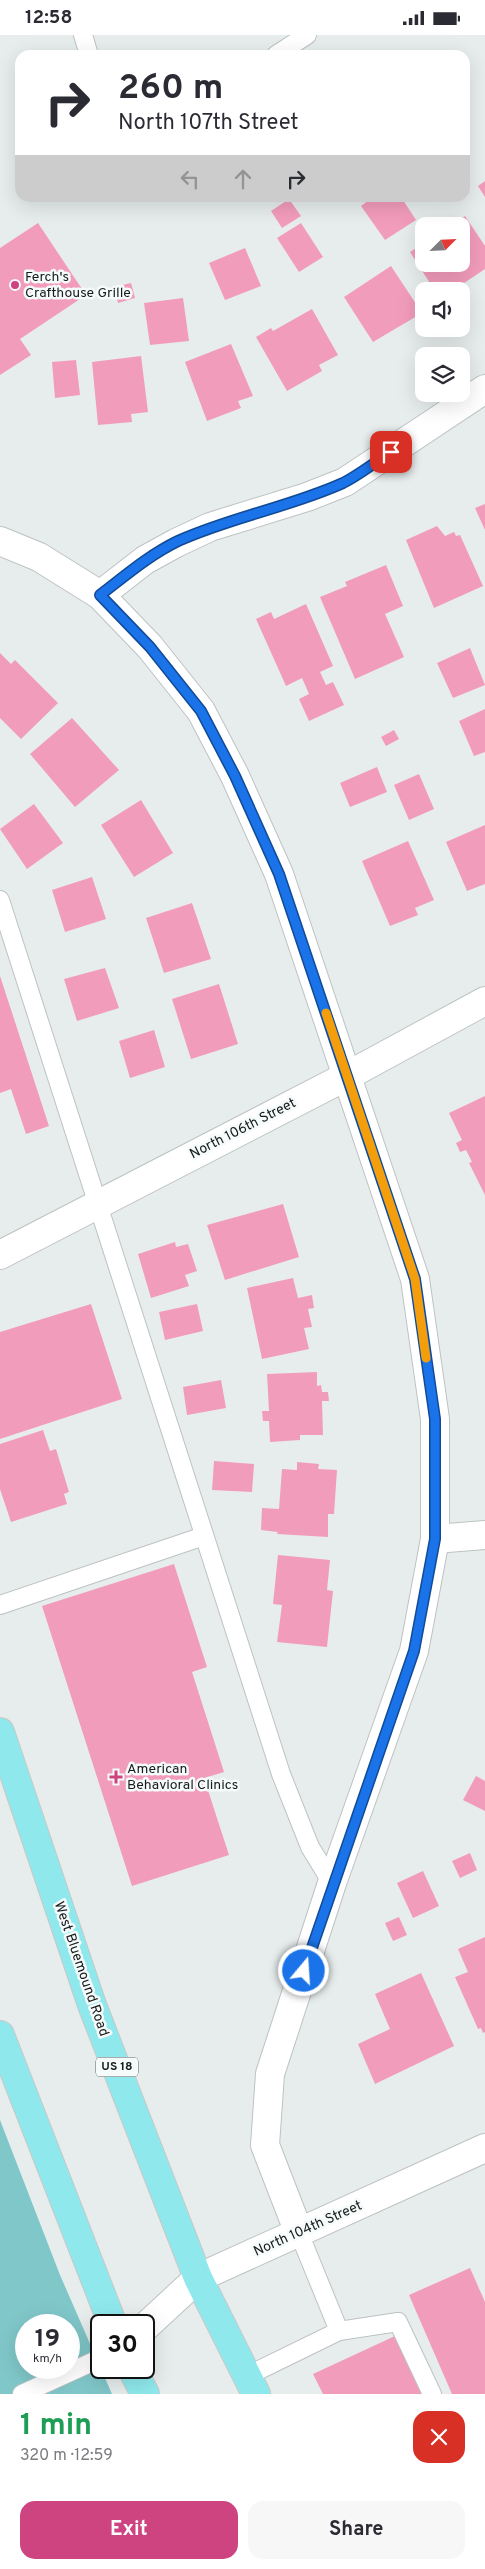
<!DOCTYPE html>
<meta charset="utf-8">
<style>
body{margin:0;font-family:Overpass,sans-serif;background:#f7f7f7;color:#2b2b33;height:100vh;display:flex;flex-direction:column;font-size:19px;white-space:nowrap}
*{box-sizing:border-box;margin:0}
p{font-size:16px;color:#7c7c81}
.icon{flex:none;width:28px;height:28px;fill:none;stroke:currentColor;stroke-width:2;stroke-linecap:round;stroke-linejoin:round}
.map{position:relative;height:2359px;overflow:hidden}
.panel{display:flex;flex-direction:column;background:#fff;flex:1}
.panel>*{flex:none}
.top-card{position:absolute;left:15px;top:15px;width:455px;height:152px;border-radius:15px;box-shadow:0 5px 20px #0002;background:#fff;color:#2b2b33;overflow:hidden}
.needle{width:32px;rotate:66deg}
.controls{position:absolute;left:415px;top:182px;display:grid;gap:10px}
.controls a{display:grid;place-items:center;width:55px;height:55px;border-radius:10px;background:#fff;box-shadow:0 5px 20px #0002;font-size:25px}
.speed{position:absolute;left:15px;top:2279px;display:flex;gap:10px;font-size:25px;font-weight:700;text-align:center}
.speed>*{display:grid;place-content:center;width:65px;height:65px;border-radius:50%;background:#fff;box-shadow:0 5px 20px #0002;line-height:1}
.speed small{font-size:12px;font-weight:400}
.speed .limit{border:2px solid #111;border-radius:8px;background:#fff;color:#111}
.pin{position:absolute;display:grid;place-items:center;width:42px;height:42px;color:#fff;margin:-21px;border-radius:10px;box-shadow:0 2px 8px #0006}
.me{position:absolute;width:55px;margin:-28px;rotate:18deg;stroke-linejoin:round;filter:drop-shadow(0 0 4px #0008)}
.turn{display:flex;align-items:center;gap:18px;height:105px;padding:0 20px;font-size:22px}
.turn .icon{width:65px;height:65px;stroke-width:2.5}
.turn b{display:block;font-size:35px;line-height:42px}
.lanes{display:flex;align-items:center;height:48px;padding:0 20px;background:#0003;justify-content:center;gap:25px;direction:ltr}
.lanes .off{opacity:.35}
.round{display:grid;place-items:center;flex:none;width:52px;height:52px;border-radius:15px;background:#f7f7f7}
.head{display:flex;align-items:center;justify-content:space-between;height:85px;padding:0 20px}
h1{font-size:30px;font-weight:700;line-height:38px;color:#1e9e55}
.button{display:flex;gap:10px;margin-top:auto;padding:10px 20px}
.button a{flex:1;height:58px;border-radius:15px;background:#cd4481;color:#fff;font-size:20px;font-weight:700;line-height:58px;text-align:center}
.button a+a{background:#f7f7f7;color:#2b2b33}
.status{display:flex;justify-content:space-between;align-items:center;height:35px;padding:0 25px;background:#fff;direction:ltr}
.status svg{height:14px;fill:currentColor}
.map>svg:first-child{display:block}
</style>
<div class="status"><b>12:58</b><svg viewBox="0 0 49 12"><path d="M0 12V9h3v3zM5 12V6h3v6zM10 12V3h3v9zM15 12V0h3v12zM26 1h20v11H26zM47 4h2v5h-2z"/></svg></div>
<div class="map">
<svg width="485" height="2359" viewBox="0 0 485 2359">
<rect width="100%" height="100%" fill="#e7eded"/>
<path fill="#80c7c9" fill-rule="evenodd" d="M0,2085l60,155 52,119h-112zM26,2290h43v42h-43z"/>
<g fill="#f29cbb">
<polygon points="465,125 470,133 465,137"/>
<polygon points="485,146 485,162 478,151"/>
<polygon points="373,162 401,162 416,185 385,205 361,171"/>
<polygon points="289,164 301,181 282,193 271,176"/>
<polygon points="465,181 485,211 485,234 452,256 448,253 443,256 435,256 410,217 424,208 424,229 461,229 461,191 449,191"/>
<polygon points="38,188 86,260 20,304 31,320 0,340 0,213"/>
<polygon points="301,188 323,222 299,237 277,203"/>
<polygon points="245,213 261,251 225,265 209,228"/>
<polygon points="391,231 422,278 373,307 344,262"/>
<polygon points="131,248 135,263 118,268 114,252"/>
<polygon points="183,263 189,306 150,310 144,268"/>
<polygon points="312,274 338,320 319,330 322,336 287,356 256,302 271,293 273,296"/>
<polygon points="231,309 253,361 238,366 241,373 207,386 185,327"/>
<polygon points="141,321 148,377 131,379 132,387 98,390 92,327"/>
<polygon points="76,325 80,360 55,363 52,327"/>
<polygon points="485,469 485,495 475,473"/>
<polygon points="437,491 445,501 454,497 456,501 460,500 483,551 434,573 406,505"/>
<polygon points="386,530 403,571 385,579 404,622 355,644 320,562 347,551 345,547"/>
<polygon points="306,569 333,631 320,637 326,650 333,647 344,670 309,686 299,664 309,659 302,643 286,651 256,584 271,577 274,584"/>
<polygon points="470,613 485,650 453,663 437,628"/>
<polygon points="0,618 11,629 15,625 58,668 21,704 0,683"/>
<polygon points="485,674 485,717 474,721 459,686"/>
<polygon points="72,683 119,735 75,772 30,719"/>
<polygon points="394,695 399,704 386,711 381,702"/>
<polygon points="377,732 387,757 350,772 340,748"/>
<polygon points="419,739 434,774 409,785 394,750"/>
<polygon points="141,765 173,818 134,842 101,790"/>
<polygon points="34,769 63,808 27,834 0,794"/>
<polygon points="485,790 485,849 467,856 446,807"/>
<polygon points="408,806 434,865 415,873 418,880 390,891 362,826"/>
<polygon points="92,842 106,884 65,897 52,855"/>
<polygon points="192,868 211,924 164,938 146,883"/>
<polygon points="105,933 119,973 77,986 64,944"/>
<polygon points="0,941 49,1091 26,1099 11,1054 0,1058"/>
<polygon points="219,949 238,1009 191,1024 172,964"/>
<polygon points="154,995 165,1032 130,1043 119,1006"/>
<polygon points="485,1061 485,1160 469,1128 472,1127 466,1115 460,1117 456,1108 462,1105 449,1078"/>
<polygon points="283,1169 299,1222 225,1245 207,1190"/>
<polygon points="175,1207 176,1212 188,1209 197,1236 185,1240 189,1251 151,1263 138,1219"/>
<polygon points="293,1243 298,1263 312,1260 314,1273 308,1274 312,1292 304,1293 309,1314 262,1324 247,1253"/>
<polygon points="91,1269 122,1364 0,1404 0,1297"/>
<polygon points="197,1269 203,1296 165,1305 159,1277"/>
<polygon points="317,1337 317,1351 321,1350 322,1357 328,1357 329,1366 322,1366 323,1400 300,1400 300,1405 270,1407 269,1386 263,1386 262,1376 269,1376 267,1339"/>
<polygon points="221,1345 226,1373 187,1380 183,1352"/>
<polygon points="43,1395 50,1416 56,1414 69,1457 64,1459 67,1469 11,1487 0,1454 0,1409"/>
<polygon points="214,1426 254,1429 252,1457 212,1455"/>
<polygon points="297,1427 319,1429 318,1434 337,1435 334,1479 328,1479 328,1502 277,1499 278,1497 261,1495 262,1473 279,1474 282,1434 297,1435"/>
<polygon points="278,1520 330,1525 327,1555 333,1556 327,1612 277,1607 282,1570 273,1569"/>
<polygon points="174,1529 207,1632 192,1637 224,1737 204,1743 229,1820 132,1851 42,1571"/>
<polygon points="476,1741 485,1746 485,1776 463,1765"/>
<polygon points="470,1818 477,1835 460,1843 452,1826"/>
<polygon points="423,1836 439,1871 413,1883 397,1848"/>
<polygon points="399,1882 407,1900 393,1906 385,1888"/>
<polygon points="485,1902 485,1997 483,1998 481,1993 478,1994 455,1942 468,1937 458,1914"/>
<polygon points="421,1938 454,2011 375,2049 358,2009 390,1994 375,1959"/>
<polygon points="470,2233 485,2267 485,2359 452,2359 409,2260"/>
<polygon points="395,2301 422,2359 323,2359 313,2339"/>
</g>
<g fill="none" stroke-linecap="round" stroke-linejoin="round">
<g stroke="#bdc2c2" stroke-width="20">
<g id="service">
<polyline points="83,0 89,20"/>
<polyline points="276,20 307,0"/>
<polyline points="0,865 281,1739 310,1812 332,1848"/>
<polyline points="0,1570 204,1501"/>
<polyline points="339,2296 398,2287 432,2359"/>
<polyline points="247,2341 339,2296 299,2198"/>
<polyline points="22,2359 101,2323"/>
</g>
</g>
<g stroke="#bdc2c2" stroke-width="30">
<g id="minor">
<polyline points="0,506 39,522 100,560 150,612 201,676 235,741 279,839 415,1244 435,1384 435,1504 414,1616 332,1848 270,2039 265,2110 299,2198"/>
<polyline points="100,560 145,525 176,508 210,492 307,462 345,447 485,354"/>
<polyline points="0,1220 347,1041 485,966"/>
<polyline points="435,1504 485,1500"/>
<polyline points="144,2293 198,2243 485,2113"/>
</g>
</g>
<g stroke="#c8c8c8" stroke-width="30">
<g id="primary">
<polyline points="0,1697 92,1970 198,2243 256,2359"/>
<polyline points="0,2000 113,2290"/>
<polyline points="131,2332 145,2359"/>
</g>
</g>
<use href="#service" stroke="#fff" stroke-width="18"/>
<use href="#minor" stroke="#fff" stroke-width="28"/>
<use href="#primary" stroke="#8fe9ec" stroke-width="28"/>
</g>
<g fill="none" stroke-linecap="round" stroke-linejoin="round">
<g stroke="#114b97" stroke-width="12">
<path id="route" d="M304,1936l110,-320 21,-112v-120l-20,-140 -136,-405 -44,-98 -34,-65 -51,-64 -50,-52c25,-19 49,-40 78,-54 53,-24 112,-34 165,-58 16,-8 32,-21 48,-31"/>
</g>
<use href="#route" stroke="#1a73e8" stroke-width="9"/>
<polyline stroke="#f59e0b" stroke-width="9" points="326,978 415,1244 426,1323"/>
</g>
<g fill="#cd4481" stroke="#f5fafa" stroke-width="2">
<circle cx="15" cy="250" r="5"/>
<path d="M113.5 1734.5h5v5h5v5h-5v5h-5v-5h-5v-5h5z"/>
</g>
<g text-anchor="middle" dominant-baseline="central" stroke-width="5" stroke-linejoin="round" paint-order="stroke">
<rect fill="#f5fafa" stroke="#5b5e5e" stroke-width="1" x="96" y="2022.5" width="42" height="19" rx="4"/>
<g font-size="12" font-weight="bold" fill="#191b1b">
<text x="117" y="2032">US 18</text>
</g>
<g font-size="14" fill="#191b1b" stroke="#f5fafa" text-anchor="start">
<text x="25" y="242">Ferch's<tspan x="25" dy="16">Crafthouse Grille</tspan></text>
<text x="127" y="1734">American<tspan x="127" dy="16">Behavioral Clinics</tspan></text>
</g>
<g font-size="14" fill="#191b1b" stroke="#f5fafa">
<text transform="translate(243 1094) rotate(-27)">North 106th Street</text>
<text transform="translate(81 1934) rotate(71)">West Bluemound Road</text>
<text transform="translate(308 2194) rotate(-24)">North 104th Street</text>
</g>
</g>
</svg>
<div class="controls">
<a><svg class="needle" viewBox="-14 -14 28 28"><path d="M0-13l5 13h-10z" fill="#e53935"/><path d="M0 13l5-13h-10z" fill="#7c7c81"/></svg></a>
<a><svg class="icon" aria-label="sound" viewBox="0 0 24 24"><path d="M4 9h4l5-4v14l-5-4H4zM17 9q2 3 0 6"/></svg></a>
<a><svg class="icon" aria-label="layers" viewBox="0 0 24 24"><path d="M12 4l9 5-9 5-9-5zM3 14l9 5 9-5"/></svg></a>
</div>
<div class="speed"><div>19<small>km/h</small></div><div class="limit">30</div></div>
<div class="pin" style="left:391px;top:417px;background:#d93025"><svg class="icon" aria-label="arrive" viewBox="0 0 24 24"><path d="M6 21V4h12l-3 4 3 4H6"/></svg></div>
<svg class="me" style="left:304px;top:1936px" viewBox="-20 -20 40 40"><circle r="17" fill="#1a73e8" stroke="#fff" stroke-width="3"/><path d="M0-11L8 9 0 5-8 9z" fill="#fff"/></svg>
<div class="top-card">
<div class="turn"><svg class="icon" aria-label="right" viewBox="0 0 24 24"><path d="M7 20v-9h11M14 6l5 5-5 5"/></svg><div><b>260 m</b>North 107th Street</div></div>
<div class="lanes"><svg class="icon off" aria-label="left" viewBox="0 0 24 24"><path d="M17 20v-9H6M10 6l-5 5 5 5"/></svg><svg class="icon off" aria-label="ahead" viewBox="0 0 24 24"><path d="M12 20V5M6 11l6-6 6 6"/></svg><svg class="icon" aria-label="right" viewBox="0 0 24 24"><path d="M7 20v-9h11M14 6l5 5-5 5"/></svg></div>
</div>
</div>
<section class="panel">
<div class="head"><div><h1>1 min</h1><p>320 m · 12:59</p></div><a class="round" style="background:#d93025;color:#fff"><svg class="icon" aria-label="close" viewBox="0 0 24 24"><path d="M6 6l12 12M18 6L6 18"/></svg></a></div>
<div class="button"><a>Exit</a><a>Share</a></div>
</section>
